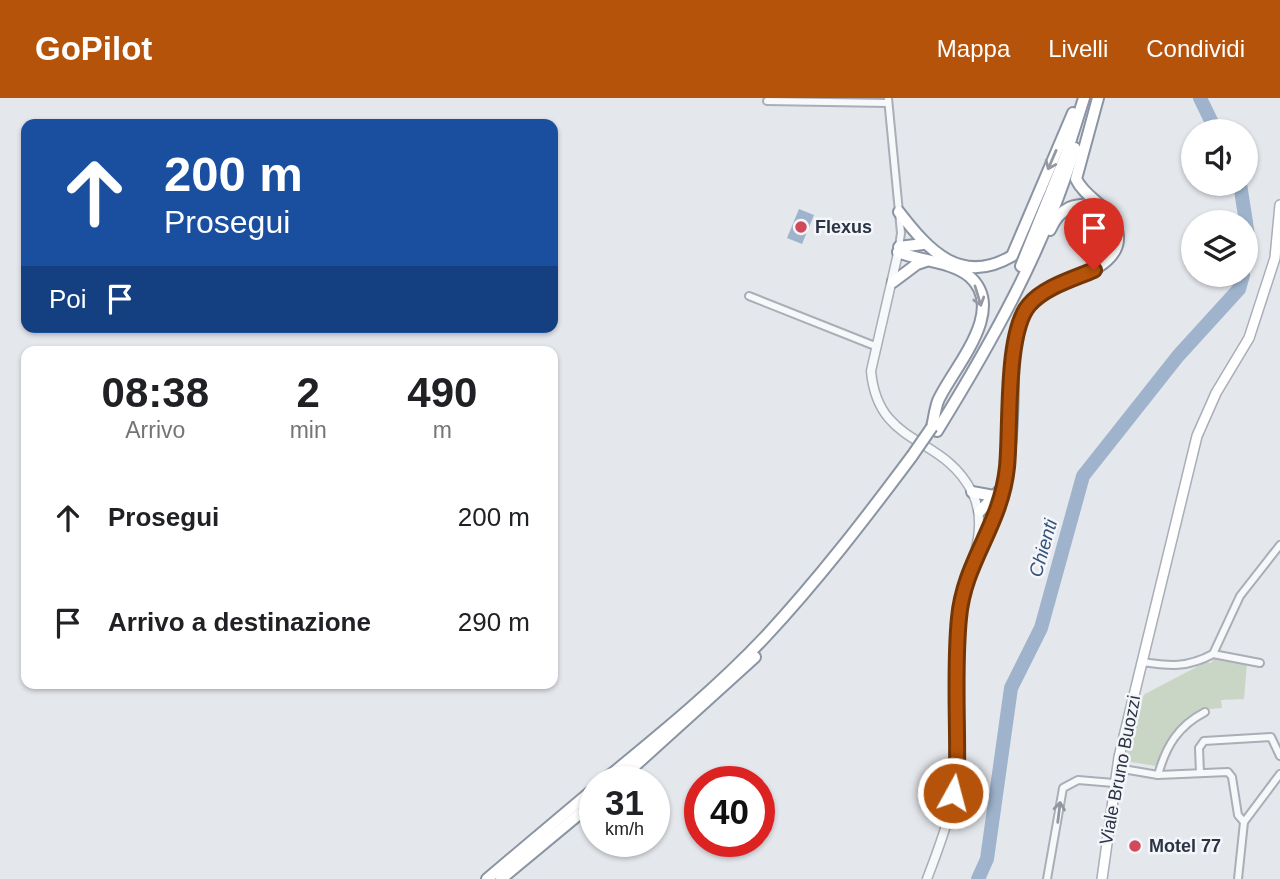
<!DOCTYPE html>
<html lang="it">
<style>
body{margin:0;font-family:Helvetica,sans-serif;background:#f2f2f2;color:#202124;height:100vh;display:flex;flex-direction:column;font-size:26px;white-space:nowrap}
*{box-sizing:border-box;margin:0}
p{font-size:23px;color:#757577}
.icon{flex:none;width:38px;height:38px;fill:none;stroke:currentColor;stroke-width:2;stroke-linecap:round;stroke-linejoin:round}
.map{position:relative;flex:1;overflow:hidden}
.sheet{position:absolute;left:21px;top:248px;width:537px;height:343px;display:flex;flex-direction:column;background:#fff;border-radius:14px;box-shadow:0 2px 5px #0004}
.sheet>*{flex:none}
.hud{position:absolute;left:21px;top:21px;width:537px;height:214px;border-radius:14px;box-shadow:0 2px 5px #0004;background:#1a4fa0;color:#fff;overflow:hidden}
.buttons{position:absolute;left:1181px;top:21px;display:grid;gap:14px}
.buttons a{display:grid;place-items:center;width:77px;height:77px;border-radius:50%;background:#fff;box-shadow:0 2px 5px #0004;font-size:35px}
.speed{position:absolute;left:579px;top:668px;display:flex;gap:14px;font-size:35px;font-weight:700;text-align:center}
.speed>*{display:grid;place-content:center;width:91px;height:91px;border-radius:50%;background:#fff;box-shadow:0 2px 5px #0004;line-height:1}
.speed small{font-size:18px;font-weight:400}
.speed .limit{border:10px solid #d22;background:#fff;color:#111}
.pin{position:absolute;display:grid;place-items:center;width:60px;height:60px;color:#fff;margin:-72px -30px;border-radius:50% 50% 50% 0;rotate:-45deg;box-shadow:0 0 7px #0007}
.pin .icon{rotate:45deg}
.me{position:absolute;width:77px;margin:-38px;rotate:7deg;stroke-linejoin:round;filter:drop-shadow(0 0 5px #0008)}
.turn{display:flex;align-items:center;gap:24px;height:147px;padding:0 28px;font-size:32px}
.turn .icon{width:91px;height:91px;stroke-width:2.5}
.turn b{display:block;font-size:49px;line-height:60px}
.then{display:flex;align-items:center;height:66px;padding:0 28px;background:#0003;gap:14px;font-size:26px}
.eta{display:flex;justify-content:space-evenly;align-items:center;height:119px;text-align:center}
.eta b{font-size:42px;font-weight:700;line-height:49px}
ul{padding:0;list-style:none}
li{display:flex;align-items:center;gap:21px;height:105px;padding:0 28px}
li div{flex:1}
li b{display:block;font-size:26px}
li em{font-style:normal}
header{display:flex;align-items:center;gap:42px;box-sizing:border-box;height:98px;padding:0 35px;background:#b45309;color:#fff}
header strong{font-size:33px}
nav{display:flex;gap:38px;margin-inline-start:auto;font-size:24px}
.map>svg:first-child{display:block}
</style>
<header>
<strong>GoPilot</strong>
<nav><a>Mappa</a><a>Livelli</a><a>Condividi</a></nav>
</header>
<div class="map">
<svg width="1280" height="781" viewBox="0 0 1280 781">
<rect width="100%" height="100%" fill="#e4e7ec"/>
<polygon fill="#c9d6c5" points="1216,558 1247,566 1244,601 1221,602 1222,610 1198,612 1165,646 1156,668 1125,663 1137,606 1145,596 1206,564 1211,565"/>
<polygon fill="#9fb4cc" points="799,111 814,117 802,146 787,140"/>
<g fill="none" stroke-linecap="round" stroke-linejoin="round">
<g stroke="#9fb4cc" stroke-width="14">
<polyline points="1200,0 1216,33"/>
<polyline points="1240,86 1246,124"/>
<polyline points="1246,125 1250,152 1246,166"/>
<polyline points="978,781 987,761 1011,590 1041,530 1083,378 1178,258 1239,191 1243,177"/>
</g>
<g stroke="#a9aeb7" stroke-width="10">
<g id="minor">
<polyline points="888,0 901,135 899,149"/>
<polyline points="767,3 888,5"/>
<polyline points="749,198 875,248"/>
<polyline points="1213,556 1240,498 1280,447"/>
<path d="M1142,564c28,4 45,6 71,-8l47,9"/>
<polyline points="1117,670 1158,677 1228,674 1232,679 1238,717 1244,724"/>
<polyline points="1200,675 1199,650 1204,643 1271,639 1280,658"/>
<path d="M1158,677c8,-29 20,-49 47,-63"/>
<polyline points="1047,781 1063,690 1078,682 1114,685"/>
<polyline points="1238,781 1244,724 1280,676"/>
</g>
</g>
<g stroke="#a9aeb7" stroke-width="11">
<path id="tertiary" d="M899,151l-28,122c7,77 71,62 101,121 20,40 -8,83 -13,124 -6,51 2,104 -2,155 -3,37 -17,74 -30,108"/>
</g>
<g stroke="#a9aeb7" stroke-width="12">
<polyline id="secondary" points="1102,781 1119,659 1197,338 1216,295 1249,240 1275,160 1280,107"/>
</g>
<g stroke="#8b94a3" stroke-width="14">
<g id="trunk">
<path d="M899,114c30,39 62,74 113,44l61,-143"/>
<path d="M1050,132c10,-23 25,-28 48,-24"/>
<polyline points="899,149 923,146"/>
<path d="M898,154c22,9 52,9 71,24 40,34 -17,93 -31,125 -3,8 -4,18 -6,26"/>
<polyline points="1021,168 1067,54 1084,0"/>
<polyline points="893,184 917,166 926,163"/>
<path d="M937,333c55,-89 107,-182 138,-283"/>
<polyline points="972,394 994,398"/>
<polyline points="980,413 1004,388"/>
<path d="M975,459c43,-61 36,-146 39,-217 4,-11 7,-26 15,-35 23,-26 106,-33 86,-81 -8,-19 -30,-26 -39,-45l22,-81"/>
<path d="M602,684c56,-46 113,-92 163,-145 53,-57 100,-118 147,-181"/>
<polyline points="617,684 755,559"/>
<polyline points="487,781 595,690"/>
<polyline points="501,781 595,703"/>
</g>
</g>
<use href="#minor" stroke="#f7f8fa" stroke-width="6"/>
<use href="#tertiary" stroke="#f7f8fa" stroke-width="8"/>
<use href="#secondary" stroke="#fff" stroke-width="9"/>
<use href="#trunk" stroke="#fff" stroke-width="10"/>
<g stroke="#8b94a3" stroke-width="14" stroke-linecap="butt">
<polyline id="trunk-bridge" points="912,358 932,329"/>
</g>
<use href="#trunk-bridge" stroke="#fff" stroke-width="10"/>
</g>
<defs><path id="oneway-shaft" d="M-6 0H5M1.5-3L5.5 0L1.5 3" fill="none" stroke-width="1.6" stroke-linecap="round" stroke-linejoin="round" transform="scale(1.75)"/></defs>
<g stroke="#959aa2">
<use href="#oneway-shaft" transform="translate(1052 62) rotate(113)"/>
<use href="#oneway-shaft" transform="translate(978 198) rotate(73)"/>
</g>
<use stroke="#9196a0" href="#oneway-shaft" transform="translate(1059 714) rotate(-83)"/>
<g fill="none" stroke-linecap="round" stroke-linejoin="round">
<g stroke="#753606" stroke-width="18">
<path id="route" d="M953,695l4,-20c1,-50 -3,-105 2,-155 5,-57 42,-92 48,-151 4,-38 -2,-134 22,-162 15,-18 44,-26 65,-35"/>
</g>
<use href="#route" stroke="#b45309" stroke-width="12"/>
</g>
<g fill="#d1495b" stroke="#f4f6f9" stroke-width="2.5">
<circle cx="801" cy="129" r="7"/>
<circle cx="1135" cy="748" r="7"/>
</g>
<g text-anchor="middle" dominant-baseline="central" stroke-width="5" stroke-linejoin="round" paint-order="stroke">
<g font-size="18" font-weight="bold" fill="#2b3445" stroke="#f4f6f9" text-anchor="start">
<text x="815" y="129">Flexus</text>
<text x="1149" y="748">Motel 77</text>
</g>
<g font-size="18" fill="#2b3445" stroke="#f4f6f9">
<text transform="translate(1120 672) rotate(-79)">Viale Bruno Buozzi</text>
</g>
<g font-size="19" font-style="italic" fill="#34527a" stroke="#f4f6f9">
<text transform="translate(1043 450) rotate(-74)">Chienti</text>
</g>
</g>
</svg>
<div class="buttons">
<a><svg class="icon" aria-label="sound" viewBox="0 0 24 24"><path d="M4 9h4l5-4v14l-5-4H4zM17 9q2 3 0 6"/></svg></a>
<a><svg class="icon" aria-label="layers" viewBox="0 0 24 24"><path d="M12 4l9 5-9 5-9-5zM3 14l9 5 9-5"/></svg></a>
</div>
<div class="speed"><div>31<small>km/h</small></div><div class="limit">40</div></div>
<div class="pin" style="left:1094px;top:172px;background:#d93025"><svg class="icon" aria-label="arrive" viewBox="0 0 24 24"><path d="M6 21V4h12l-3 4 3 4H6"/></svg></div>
<svg class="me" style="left:953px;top:695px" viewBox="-20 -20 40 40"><circle r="17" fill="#b45309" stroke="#fff" stroke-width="3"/><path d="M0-11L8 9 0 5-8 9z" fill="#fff"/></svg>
<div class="hud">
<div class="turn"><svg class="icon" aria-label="ahead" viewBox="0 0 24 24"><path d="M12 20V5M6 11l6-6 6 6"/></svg><div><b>200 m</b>Prosegui</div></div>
<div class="then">Poi<svg class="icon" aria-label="arrive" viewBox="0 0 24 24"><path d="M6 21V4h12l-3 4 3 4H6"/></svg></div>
</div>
<section class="sheet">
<div class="eta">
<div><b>08:38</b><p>Arrivo</p></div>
<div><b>2</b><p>min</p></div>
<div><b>490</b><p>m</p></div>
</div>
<ul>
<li><svg class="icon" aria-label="ahead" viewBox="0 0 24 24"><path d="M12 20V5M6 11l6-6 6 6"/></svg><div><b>Prosegui</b></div><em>200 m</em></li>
<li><svg class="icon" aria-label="arrive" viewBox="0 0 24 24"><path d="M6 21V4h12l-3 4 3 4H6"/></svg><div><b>Arrivo a destinazione</b></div><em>290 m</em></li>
</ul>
</section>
</div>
